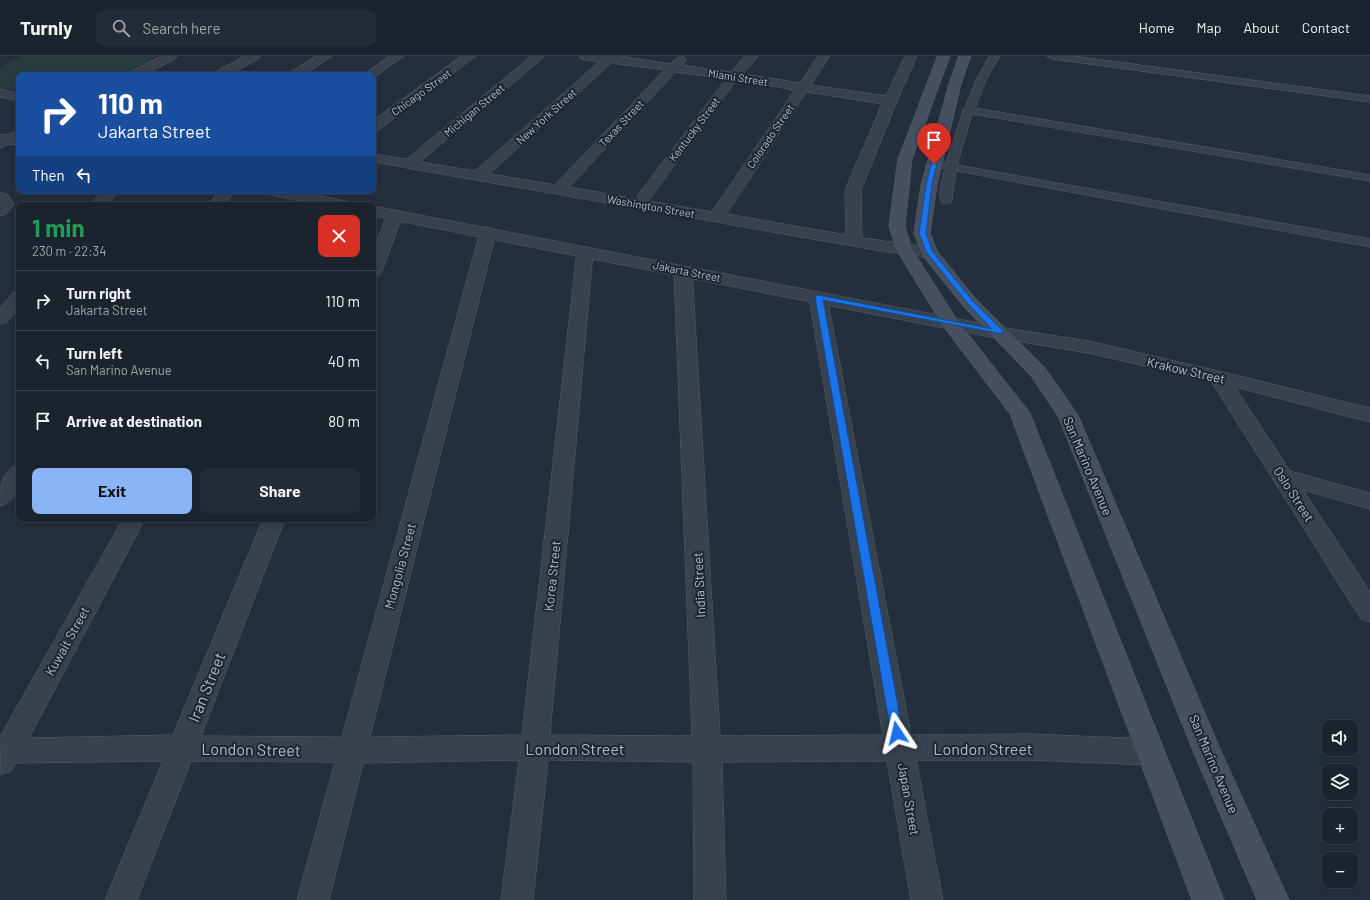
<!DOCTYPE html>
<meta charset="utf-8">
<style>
body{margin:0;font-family:Barlow,sans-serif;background:#242b36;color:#f1f3f6;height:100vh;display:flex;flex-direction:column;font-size:15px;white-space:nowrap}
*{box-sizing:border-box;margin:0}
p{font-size:13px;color:#a0a4aa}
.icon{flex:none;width:22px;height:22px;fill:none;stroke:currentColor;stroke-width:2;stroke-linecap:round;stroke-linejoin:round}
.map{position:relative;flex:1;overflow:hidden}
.sheet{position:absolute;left:16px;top:146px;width:360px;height:320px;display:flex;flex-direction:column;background:#1b232e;border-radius:8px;box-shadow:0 2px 10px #0003,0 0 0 1px #39404a}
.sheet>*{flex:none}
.hud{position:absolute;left:16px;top:16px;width:360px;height:122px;border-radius:8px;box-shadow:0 2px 10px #0003,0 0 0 1px #39404a;background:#1a4fa0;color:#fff;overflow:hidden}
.fabs{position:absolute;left:1322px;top:664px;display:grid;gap:8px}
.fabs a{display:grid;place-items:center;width:36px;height:36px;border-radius:8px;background:#1b232e;box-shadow:0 2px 10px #0003,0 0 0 1px #39404a;font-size:20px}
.pin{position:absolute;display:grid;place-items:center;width:34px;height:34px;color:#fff;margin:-41px -17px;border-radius:50% 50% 50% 0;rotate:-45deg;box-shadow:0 0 4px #0007}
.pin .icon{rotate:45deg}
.me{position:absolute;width:44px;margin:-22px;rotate:350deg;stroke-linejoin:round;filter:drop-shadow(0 0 3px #0008)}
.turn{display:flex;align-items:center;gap:14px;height:84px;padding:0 16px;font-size:18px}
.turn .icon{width:52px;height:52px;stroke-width:2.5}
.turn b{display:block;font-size:28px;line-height:34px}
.then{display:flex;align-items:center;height:38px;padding:0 16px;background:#0003;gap:8px;font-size:15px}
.round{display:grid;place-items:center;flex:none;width:42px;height:42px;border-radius:8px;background:#242b36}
.headline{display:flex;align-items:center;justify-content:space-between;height:68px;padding:0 16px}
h1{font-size:24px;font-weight:700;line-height:30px;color:#1e9e55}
.button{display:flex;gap:8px;margin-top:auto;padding:8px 16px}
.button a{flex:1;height:46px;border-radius:8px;background:#8ab4f8;color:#111;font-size:16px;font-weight:700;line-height:46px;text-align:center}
.button a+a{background:#242b36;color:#f1f3f6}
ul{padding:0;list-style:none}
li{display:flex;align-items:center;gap:12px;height:60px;padding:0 16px;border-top:1px solid #39404a}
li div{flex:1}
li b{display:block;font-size:15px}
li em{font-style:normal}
header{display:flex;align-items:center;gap:24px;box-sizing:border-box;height:56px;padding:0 20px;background:#1b232e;border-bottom:1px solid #39404a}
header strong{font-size:19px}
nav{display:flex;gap:22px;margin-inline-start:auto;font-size:14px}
.search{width:280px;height:36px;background:#242b36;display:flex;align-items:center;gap:10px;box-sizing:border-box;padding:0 14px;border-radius:8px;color:#a0a4aa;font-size:15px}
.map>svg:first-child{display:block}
</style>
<header>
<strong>Turnly</strong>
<div class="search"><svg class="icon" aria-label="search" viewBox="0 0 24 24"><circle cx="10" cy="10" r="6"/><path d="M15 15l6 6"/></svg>Search here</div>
<nav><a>Home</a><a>Map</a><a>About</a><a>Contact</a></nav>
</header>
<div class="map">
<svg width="1370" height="844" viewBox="0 0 1370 844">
<rect width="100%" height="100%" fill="#242f3e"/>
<polygon fill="#263c3f" points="23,0 157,0 122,19 19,19 19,34 0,31 0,11"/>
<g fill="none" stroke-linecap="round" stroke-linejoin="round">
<g stroke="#565f6c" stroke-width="1">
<g id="service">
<path d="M990,0h10l-13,22 -12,30 395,67v6l-398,-67 -15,51 413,74v8l-414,-76 -4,29 -2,3h-8c-5,-9 0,-25 3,-34l-15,-3 -2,-2 2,-2 4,-1 12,2 17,-51 -1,-2 3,-2 12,-30z"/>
<polygon points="1047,0 1073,0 1370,40 1370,46 1052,3"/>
</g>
</g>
<g stroke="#565f6c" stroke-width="1">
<g id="minor">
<polygon points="162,0 177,0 175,3 144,19 128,19 130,16"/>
<polygon points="245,0 260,0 258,3 229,19 214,19 216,16"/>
<polygon points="317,0 332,0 304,19 289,19 291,16"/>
<polygon points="390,0 404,0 373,22 373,19 363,19"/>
<polygon points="462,0 476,0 378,74 373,75 373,65"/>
<path d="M532,0h13l-125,106 55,9 124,-109 -18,-3 -2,-3h40l51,8c5,-5 7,-8 14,-7l2,3 -4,5 49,7 14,-16h13l-15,18 57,9 18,-27h12l-19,29 75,11 19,-40h12l-20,45 -36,89 1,48 67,9 6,1 2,4 -2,4 -6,1 -42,-5 -514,-90v-8l33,5zM612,7l52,7 -109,115 -65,-11zM676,16l50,7 -91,120 -65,-12zM737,24l58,10 -83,122 -63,-11zM807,36l75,12 -37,86 1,45 -119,-21z"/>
<polygon points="0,33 19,37 19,45 0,41"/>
<polygon points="19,74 19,83 9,87 0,86 0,78 7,79"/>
<polygon points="103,135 119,135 107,149 91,149"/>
<polygon points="219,135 235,135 225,149 209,149"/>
<polygon points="0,136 8,139 14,149 6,158 0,160"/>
<polygon points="395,154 401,156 403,159 382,215 379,219 373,220 373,194 387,159 389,156"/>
<polygon points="488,171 494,173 496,176 370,681 522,679 577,196 579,192 585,191 591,192 593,196 550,679 692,680 674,215 677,211 683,210 689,211 692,215 720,680 883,679 809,241 812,237 818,236 824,237 827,241 911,679 1029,678 1151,683 1161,687 1165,696 1161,705 1151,709 1029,704 916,704 943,844 911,844 887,705 722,706 726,844 694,844 693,706 548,704 533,844 501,844 519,704 363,707 329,844 297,844 335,706 191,705 137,844 105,844 163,705 15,707 11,715 1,719 0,681 123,463 145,463 29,682 173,679 263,463 285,463 201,680 342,681 480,176 482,173"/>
<polygon points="19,236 19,252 6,267 0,268 0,252 13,237"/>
<polygon points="1000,271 1088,285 1218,315 1370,352 1370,366 1235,331 1290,415 1370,437 1370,453 1303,434 1370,536 1370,566 1361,563 1211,325 1088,297 993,281 991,277 993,273"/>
<path d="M19,408c0,18 1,36 -19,42 0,-18 0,-36 19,-42z"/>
</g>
</g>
<g stroke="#565f6c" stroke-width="1">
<g id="tertiary">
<polygon points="9,79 19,82 19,90 10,88 0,92 0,82"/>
<polygon points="264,135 296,135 350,146 352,149 320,149 267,138"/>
<polygon points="373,150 1000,271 1007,273 1009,277 1007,281 1000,283 373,160"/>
</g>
</g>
<g stroke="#565f6c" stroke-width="1">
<g id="secondary">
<polygon points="938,0 950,0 912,103 905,170 912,193 957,264 1030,357 1224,844 1192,844 1010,358 943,270 896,193 889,170 898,103"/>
<polygon points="959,0 971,0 961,28 937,129 930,177 937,195 976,243 1045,312 1078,359 1221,695 1289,844 1257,844 1193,695 1058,360 1031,320 964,251 923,200 914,177 921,129 949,28"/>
</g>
</g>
<use href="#service" fill="#38414e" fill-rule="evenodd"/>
<use href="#minor" fill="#38414e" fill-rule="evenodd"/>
<use href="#tertiary" fill="#38414e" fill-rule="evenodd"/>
<use href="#secondary" fill="#465061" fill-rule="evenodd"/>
</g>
<polygon fill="#1a73e8" stroke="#114b97" points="934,106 937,108 932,129 926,177 933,196 973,245 1003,275 1003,278 823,244 903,677 901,681 897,682 893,681 891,677 815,241 818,239 992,273 968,248 926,196 919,177 926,129 931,108"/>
<g text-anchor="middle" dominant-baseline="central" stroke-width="4" stroke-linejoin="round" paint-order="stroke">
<g font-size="11" fill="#b4bcc9" stroke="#1d2633">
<text transform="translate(738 21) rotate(9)">Miami Street</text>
<text transform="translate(421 36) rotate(-36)">Chicago Street</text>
<text transform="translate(474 54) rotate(-40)">Michigan Street</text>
<text transform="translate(546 60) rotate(-42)">New York Street</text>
<text transform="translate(621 67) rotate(-47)">Texas Street</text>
<text transform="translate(694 73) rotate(-53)">Kentucky Street</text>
<text transform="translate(770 80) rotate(-56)">Colorado Street</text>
<text transform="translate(651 150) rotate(10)">Washington Street</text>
<text transform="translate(687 215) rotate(11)">Jakarta Street</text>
</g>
<g font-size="13" fill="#b4bcc9" stroke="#1d2633">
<text transform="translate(1186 314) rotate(13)">Krakow Street</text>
<text transform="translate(1088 410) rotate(67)">San Marino Avenue</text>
<text transform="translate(1294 438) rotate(57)">Oslo Street</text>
<text transform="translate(400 510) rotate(-75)">Mongolia Street</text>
<text transform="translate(552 520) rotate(-84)">Korea Street</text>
<text transform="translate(699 529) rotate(-93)">India Street</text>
<text transform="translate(67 585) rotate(-61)">Kuwait Street</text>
<text transform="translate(1214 708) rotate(67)">San Marino Avenue</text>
<text transform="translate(909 743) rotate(80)">Japan Street</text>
</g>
<g font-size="16" fill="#b4bcc9" stroke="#1d2633">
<text transform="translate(206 631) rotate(-68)">Iran Street</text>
<text x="575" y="692">London Street</text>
<text x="983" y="692">London Street</text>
<text transform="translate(251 693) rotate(1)">London Street</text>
</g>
</g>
</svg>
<div class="fabs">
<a><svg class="icon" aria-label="sound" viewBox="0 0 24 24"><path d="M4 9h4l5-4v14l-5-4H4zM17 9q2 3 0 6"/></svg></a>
<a><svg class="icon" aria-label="layers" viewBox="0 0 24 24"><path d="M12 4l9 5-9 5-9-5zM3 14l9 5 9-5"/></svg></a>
<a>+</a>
<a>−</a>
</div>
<div class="pin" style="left:934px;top:108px;background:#d93025"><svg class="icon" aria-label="arrive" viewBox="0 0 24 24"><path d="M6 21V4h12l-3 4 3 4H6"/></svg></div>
<svg class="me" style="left:897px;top:677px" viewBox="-20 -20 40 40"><path d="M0-17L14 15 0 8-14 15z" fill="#1a73e8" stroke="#fff" stroke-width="4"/></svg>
<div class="hud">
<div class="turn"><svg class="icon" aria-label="right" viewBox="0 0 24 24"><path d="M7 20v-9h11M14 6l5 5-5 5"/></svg><div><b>110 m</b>Jakarta Street</div></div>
<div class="then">Then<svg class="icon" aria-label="left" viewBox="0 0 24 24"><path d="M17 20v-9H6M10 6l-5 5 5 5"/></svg></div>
</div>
<section class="sheet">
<div class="headline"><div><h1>1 min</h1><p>230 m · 22:34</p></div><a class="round" style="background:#d93025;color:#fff"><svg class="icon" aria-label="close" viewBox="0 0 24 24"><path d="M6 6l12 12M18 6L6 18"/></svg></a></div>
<ul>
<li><svg class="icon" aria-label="right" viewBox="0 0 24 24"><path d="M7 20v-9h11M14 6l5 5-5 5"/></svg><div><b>Turn right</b><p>Jakarta Street</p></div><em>110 m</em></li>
<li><svg class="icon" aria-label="left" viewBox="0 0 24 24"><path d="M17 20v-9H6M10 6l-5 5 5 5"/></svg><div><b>Turn left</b><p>San Marino Avenue</p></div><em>40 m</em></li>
<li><svg class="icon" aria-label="arrive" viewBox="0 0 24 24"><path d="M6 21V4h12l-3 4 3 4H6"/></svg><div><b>Arrive at destination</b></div><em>80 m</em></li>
</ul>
<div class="button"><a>Exit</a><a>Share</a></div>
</section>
</div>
